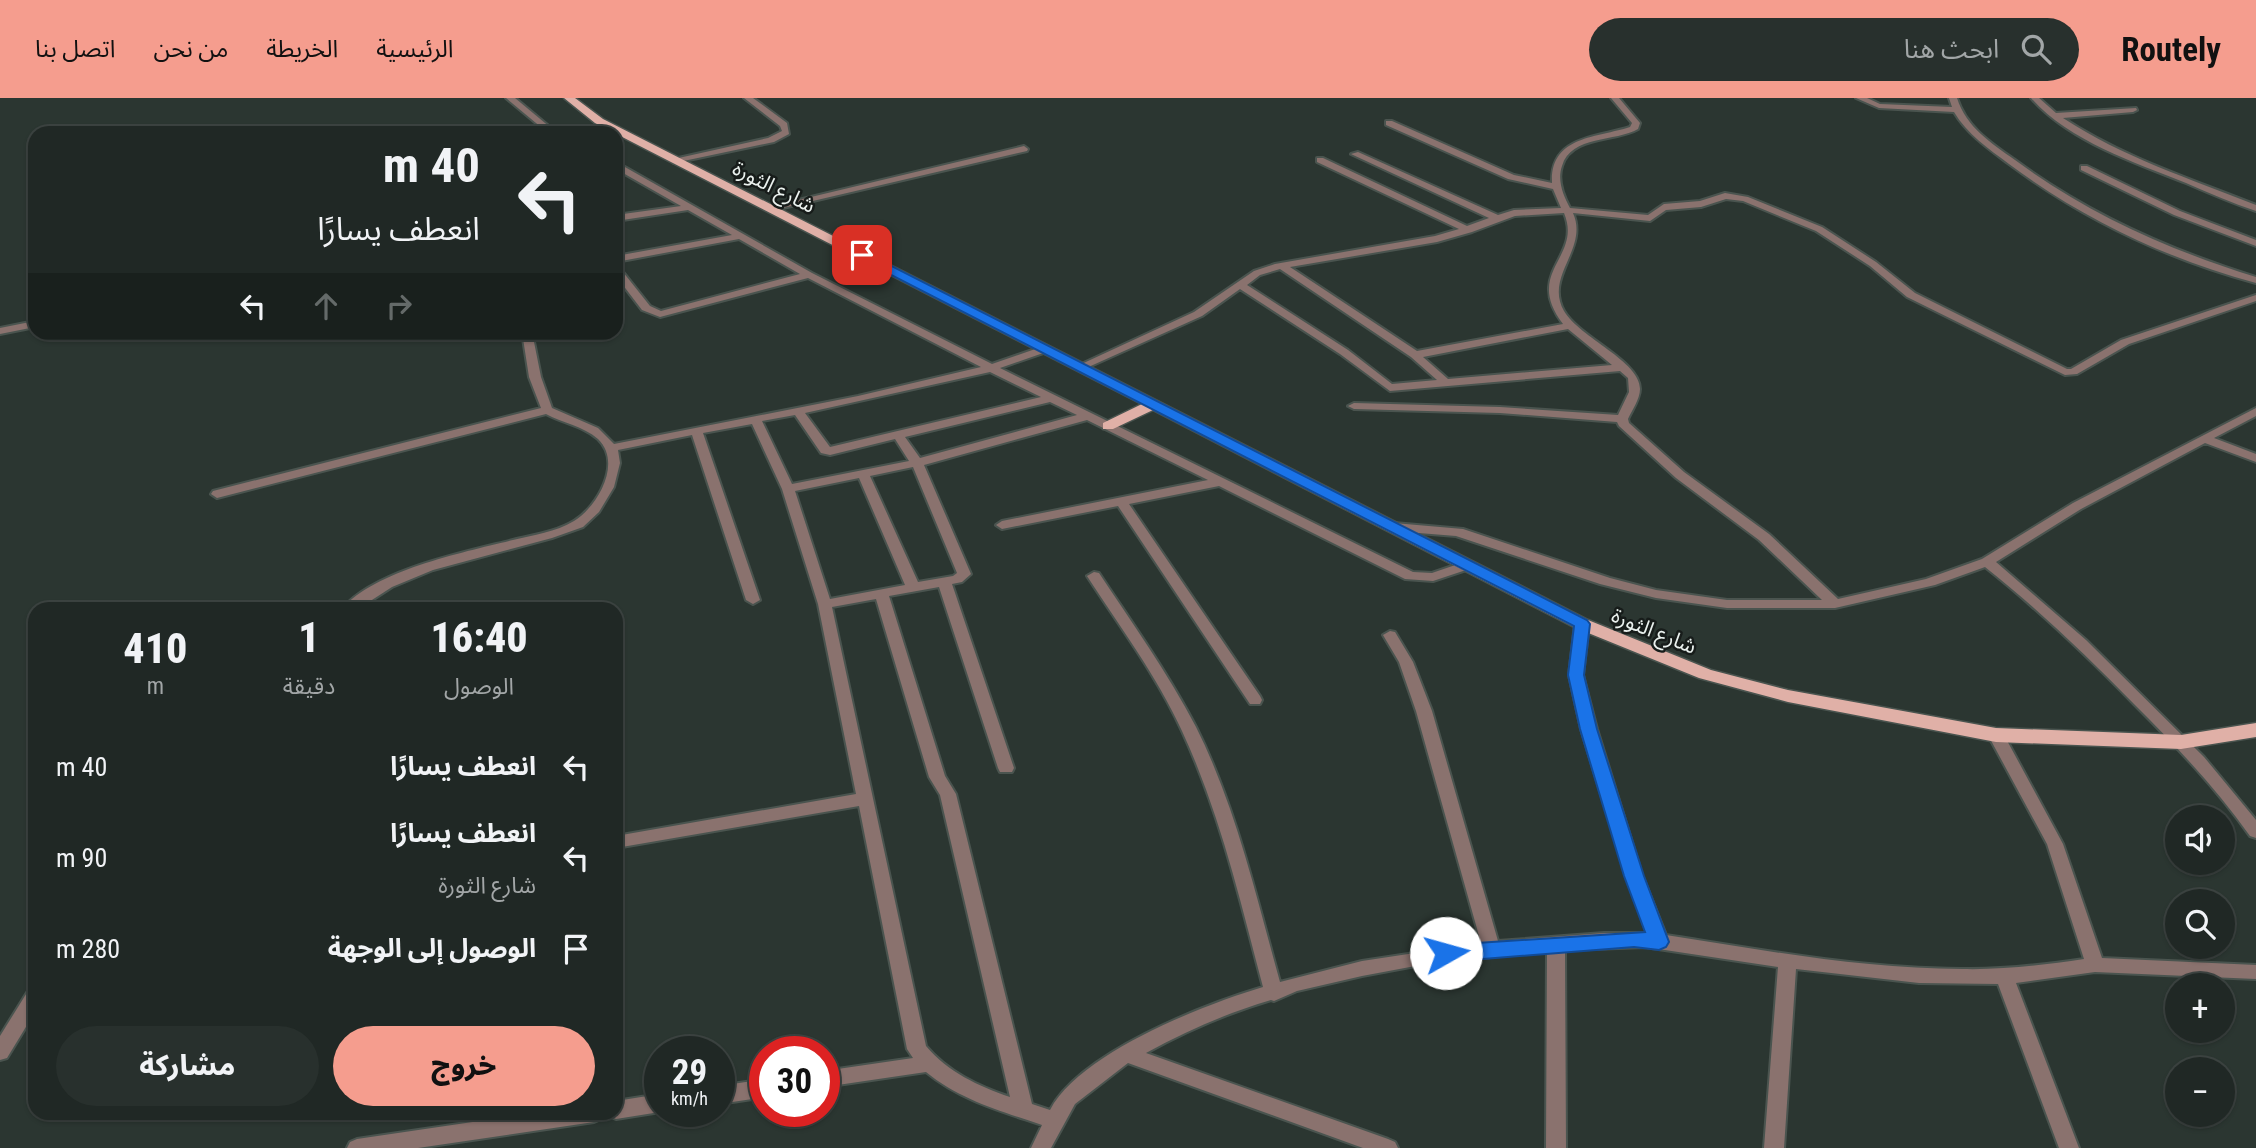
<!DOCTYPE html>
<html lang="ar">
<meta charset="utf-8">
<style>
body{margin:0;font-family:"Roboto Condensed","Noto Sans Arabic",sans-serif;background:#28302d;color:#f1f3f6;direction:rtl;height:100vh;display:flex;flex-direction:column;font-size:26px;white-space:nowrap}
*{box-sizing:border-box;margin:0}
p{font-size:23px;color:#a2a6a7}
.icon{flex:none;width:38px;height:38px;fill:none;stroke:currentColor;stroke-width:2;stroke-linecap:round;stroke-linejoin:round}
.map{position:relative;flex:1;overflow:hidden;direction:ltr}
.panel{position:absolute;left:28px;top:504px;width:595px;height:518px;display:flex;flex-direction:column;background:#202825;border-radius:21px;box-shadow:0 2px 5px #0004,0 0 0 2px #3d4442;direction:rtl}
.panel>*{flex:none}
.guide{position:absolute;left:28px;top:28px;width:595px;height:214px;border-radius:21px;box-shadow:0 2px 5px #0004,0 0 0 2px #3d4442;direction:rtl;background:#202825;color:#f1f3f6;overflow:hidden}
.tools{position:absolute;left:2165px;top:707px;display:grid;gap:14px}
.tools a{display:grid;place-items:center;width:70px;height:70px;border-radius:50%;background:#202825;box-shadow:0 2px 5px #0004,0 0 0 2px #3d4442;font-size:35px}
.speed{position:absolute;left:644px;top:938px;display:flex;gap:14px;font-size:35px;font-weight:700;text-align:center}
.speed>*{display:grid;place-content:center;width:91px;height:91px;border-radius:50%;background:#202825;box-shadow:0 2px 5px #0004,0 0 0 2px #3d4442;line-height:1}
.speed small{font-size:18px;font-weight:400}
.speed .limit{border:10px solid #d22;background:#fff;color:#111}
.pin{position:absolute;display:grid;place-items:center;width:60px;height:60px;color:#fff;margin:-30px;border-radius:14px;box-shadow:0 4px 10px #0006}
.me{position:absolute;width:77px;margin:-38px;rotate:83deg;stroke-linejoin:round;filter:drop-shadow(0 0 5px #0008)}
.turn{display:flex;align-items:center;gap:24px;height:147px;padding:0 28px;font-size:32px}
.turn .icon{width:91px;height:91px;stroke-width:2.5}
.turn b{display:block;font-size:49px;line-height:60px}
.lanes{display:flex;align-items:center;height:66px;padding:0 28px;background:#0003;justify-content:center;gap:35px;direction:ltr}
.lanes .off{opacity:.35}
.eta{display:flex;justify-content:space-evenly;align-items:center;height:119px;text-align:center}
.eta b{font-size:42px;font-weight:800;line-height:49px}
.cta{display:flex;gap:14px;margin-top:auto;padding:14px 28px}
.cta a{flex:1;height:80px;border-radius:42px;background:#f59d8e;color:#111;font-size:28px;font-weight:800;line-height:80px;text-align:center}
.cta a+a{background:#28302d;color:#f1f3f6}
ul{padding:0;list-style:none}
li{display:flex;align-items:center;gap:21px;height:91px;padding:0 28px}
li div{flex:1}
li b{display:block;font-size:26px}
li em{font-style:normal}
header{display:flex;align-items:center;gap:42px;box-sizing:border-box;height:98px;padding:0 35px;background:#f59d8e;color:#111}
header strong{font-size:33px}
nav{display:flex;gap:38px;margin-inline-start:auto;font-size:24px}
.search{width:490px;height:63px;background:#28302d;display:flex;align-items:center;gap:18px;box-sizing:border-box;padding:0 24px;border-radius:38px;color:#a2a6a7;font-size:26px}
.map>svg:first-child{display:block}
</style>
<header>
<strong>Routely</strong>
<div class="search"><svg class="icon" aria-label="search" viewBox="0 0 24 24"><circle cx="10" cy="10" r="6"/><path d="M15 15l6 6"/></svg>ابحث هنا</div>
<nav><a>الرئيسية</a><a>الخريطة</a><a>من نحن</a><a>اتصل بنا</a></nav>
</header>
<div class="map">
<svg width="2256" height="1050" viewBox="0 0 2256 1050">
<rect width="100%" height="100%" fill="#2b3631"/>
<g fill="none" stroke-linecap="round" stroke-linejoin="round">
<g stroke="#4a544f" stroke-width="4">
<g id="street">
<polygon points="506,0 515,0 557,35 548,35"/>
<polygon points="744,0 753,0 787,25 789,36 774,44 674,65 674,61 768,40 782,33 780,28"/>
<path d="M1611,0h8l21,25 -2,6c-22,13 -67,6 -76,37 -5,14 1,29 8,42l78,7 16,-11 36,-3 25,-8 23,4 74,30 54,35 39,31 152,76h4l50,-29 135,-45v6l-127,43 -52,30 -12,1 -158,-78 -37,-31 -54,-35 -73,-30 -17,-2 -25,8 -35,3 -16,11 -77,-8c16,36 -29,63 -9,98 16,27 76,50 76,78 0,10 -8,21 -12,30l1,4 55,49 85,62 69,65 88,-20 56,-20 91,-56 183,-95v8l-42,22 42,16v8l-51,-19 -124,66 -85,53 90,78 118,117 52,63v18l-6,-2c-34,-48 -74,-90 -116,-132 -47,-48 -96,-95 -149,-137l-50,18 -100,23h-108l-71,-10 -56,-14 -144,-48 -62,-5 -6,-4 6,-4 69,6 147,49 46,12 71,10h95l-63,-60 -83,-62 -57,-52 -2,-4 -117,-9 -146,-4 -6,-3 6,-3 146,4 118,8 11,-23 -1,-14 -8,-7 -230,20 -50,-37 -100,-65 -38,27 -118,53h-8l-1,-2 119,-55 60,-41 21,-7 160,-28 24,-7 -142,-67v-4h6l144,68 22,-8 -138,-64 7,-2 140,63 16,-5 47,-2 -8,-19 -45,-10 -122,-54v-4h6l122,54 38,8c-2,-47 44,-45 78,-56l2,-4zM1564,115c19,45 -41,58 -1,111l-146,27 -127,-84 147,-25 35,-10 43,-16zM1280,171l131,88 26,23 -45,4 -44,-34 -101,-65 13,-10zM1568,231l44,36 -164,14 -25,-22z"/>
<path d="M1856,0h11l13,6 72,3 -3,-9h8c9,29 34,45 58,62 73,54 154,90 241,117v6c-89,-24 -173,-64 -247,-119 -20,-15 -42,-30 -55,-52l-75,-4z"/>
<path d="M2031,0h8l17,15 80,-5 1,2 -4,2 -70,6c59,39 128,61 193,87v6c-24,-8 -47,-18 -70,-28 -53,-21 -117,-42 -155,-85z"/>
<polygon points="1024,48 1028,51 1027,53 770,113 765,110"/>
<path d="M616,64l196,111 180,91 49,-17h8v4l-49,17 413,204 19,1 35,-12 7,4 -2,3 -39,13 -28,-2 -186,-93 -90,18 131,192 2,4 -2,4h-10l-132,-198 -116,23 -6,-4 6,-4 206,-41 -121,-60 -163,45 47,109 -9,8 -10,2 62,184 -2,4h-12l-2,-4 -59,-181 -50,9 56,180 11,18 76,310 18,6c30,-57 153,-105 213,-123 -23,-87 -43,-174 -81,-256 -25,-55 -62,-104 -95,-155l7,-4 5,1c33,50 69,100 97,154 40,80 60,169 84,255l82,-21 119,-18 -65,-232 -17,-49 -16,-27 7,-4 5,1 18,30 19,49 66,230 106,-8h43l-21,-58 -45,-146 -12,-54 6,-51 7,-4 7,4 -6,51 14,54 45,146 24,60c98,15 196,34 296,34 41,1 81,-4 122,-10l-37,-115 -59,-109 3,-4h10l3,4 59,109 39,114 154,7v14l-161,-7 -79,11 63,165h-20l-61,-164 -79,-1 -123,-14 -12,179h-20l14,-181 -133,-20 -80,3 1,198h-20l1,-197 -121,13 -64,12 -65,15 -23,10 -3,-1c-44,13 -85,31 -125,53l242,86 7,3 3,6h-35l-235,-85 -53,41 -24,44h-20l11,-23c-41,-14 -82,-25 -116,-53l-102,15v-16l89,-13 -6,-9 -48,-243 -243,42v-12l240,-42 -38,-190 -36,-115 -30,-65 -49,9 57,167 -7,4 -7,-4 -54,-165 -74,15 2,13 -6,24 -15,25 -16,15 -31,11 -119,32 -41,17 -34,22h-16c33,-39 123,-57 171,-69 20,-5 43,-8 61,-19 23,-14 49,-58 24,-82 -15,-13 -35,-16 -52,-25l-329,84 -6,-4 2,-3 328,-83 -12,-31 -7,-45h10l9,45 11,31 46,20 16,16 244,-48 123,-29 -173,-89 -148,39 -18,-7 -26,-34v-10l3,1 31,39 11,5 139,-37 -61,-35 -123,23v-6l116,-21 -44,-25 -72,11v-6l65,-9 -65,-37zM990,274l51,25 -211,50 -25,-34zM1050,304l27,13 -157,43 -15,-21zM795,317l26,38 9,2 65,-16 14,22 -117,23 -30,-63zM913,369l44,106 -4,3 -35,6 -48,-106zM859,380l46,107 -75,14 -35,-108zM876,501l53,178 11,18 70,302c-32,-11 -62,-25 -84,-51l-94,-439z"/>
<polygon points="2081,68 2087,68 2180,113 2256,142 2256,148 2174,117 2081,72"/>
<polygon points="35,223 35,229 0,236 0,230"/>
<polygon points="35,890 35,914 7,960 0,962 0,938 28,893"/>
<polygon points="765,981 765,999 719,1006 719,988"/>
<polygon points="660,996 660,1014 616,1021 609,1018 608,1015 616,1015 616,1003"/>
<polygon points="534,1015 604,1015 601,1021 594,1024 418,1050 347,1050 350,1044 357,1041"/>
</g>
</g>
<g stroke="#4a544f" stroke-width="3">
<polygon id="primary" points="564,0 575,0 603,21 1588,522 1711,572 1788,592 1996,630 2181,637 2256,625 2256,639 2181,651 1996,644 1788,604 1699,580 1576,530 1153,312 1113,331 1103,331 1103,325 1142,306 595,25"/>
</g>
<use href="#street" fill="#8a726e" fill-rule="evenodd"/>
<use href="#primary" fill="#e0b0a7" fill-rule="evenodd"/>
</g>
<polygon fill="#1a73e8" stroke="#114b97" stroke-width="2" points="858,155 866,155 1587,522 1590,526 1584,577 1597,631 1644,778 1669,844 1666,849 1659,852 1634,849 1446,864 1439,861 1436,855 1439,850 1446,847 1645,834 1624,778 1580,631 1568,577 1574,528 858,160"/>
<g text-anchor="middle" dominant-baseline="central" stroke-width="5" stroke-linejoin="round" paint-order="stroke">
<g font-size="21" fill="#ebf2ef" stroke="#171c1a">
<text transform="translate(774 89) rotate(27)">شارع الثورة</text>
<text transform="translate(1654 533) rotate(22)">شارع الثورة</text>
</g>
</g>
</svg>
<div class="tools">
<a><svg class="icon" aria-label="sound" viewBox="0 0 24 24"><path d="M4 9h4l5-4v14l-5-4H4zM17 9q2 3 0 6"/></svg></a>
<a><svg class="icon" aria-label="search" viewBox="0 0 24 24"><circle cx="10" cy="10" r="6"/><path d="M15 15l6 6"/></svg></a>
<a>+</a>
<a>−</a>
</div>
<div class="speed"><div>29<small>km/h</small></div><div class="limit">30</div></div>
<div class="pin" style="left:862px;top:157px;background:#d93025"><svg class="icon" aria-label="arrive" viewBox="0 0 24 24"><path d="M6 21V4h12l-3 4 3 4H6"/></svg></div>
<svg class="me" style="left:1446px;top:855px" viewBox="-20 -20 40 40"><circle r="19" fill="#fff"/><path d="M0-13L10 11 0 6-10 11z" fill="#1a73e8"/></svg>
<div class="guide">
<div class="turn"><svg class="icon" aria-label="left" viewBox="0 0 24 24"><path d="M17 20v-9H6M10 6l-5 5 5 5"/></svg><div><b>40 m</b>انعطف يسارًا</div></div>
<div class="lanes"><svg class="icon" aria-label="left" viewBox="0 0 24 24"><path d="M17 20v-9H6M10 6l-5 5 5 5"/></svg><svg class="icon off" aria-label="ahead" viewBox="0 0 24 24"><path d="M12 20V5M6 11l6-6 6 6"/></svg><svg class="icon off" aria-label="right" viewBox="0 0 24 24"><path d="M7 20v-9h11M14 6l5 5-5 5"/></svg></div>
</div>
<section class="panel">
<div class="eta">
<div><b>16:40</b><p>الوصول</p></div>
<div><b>1</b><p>دقيقة</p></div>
<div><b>410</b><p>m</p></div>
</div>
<ul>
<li><svg class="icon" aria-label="left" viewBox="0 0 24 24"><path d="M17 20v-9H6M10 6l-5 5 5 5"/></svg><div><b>انعطف يسارًا</b></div><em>40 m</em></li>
<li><svg class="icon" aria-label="left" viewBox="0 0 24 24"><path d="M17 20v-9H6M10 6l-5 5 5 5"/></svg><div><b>انعطف يسارًا</b><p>شارع الثورة</p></div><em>90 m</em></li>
<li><svg class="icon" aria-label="arrive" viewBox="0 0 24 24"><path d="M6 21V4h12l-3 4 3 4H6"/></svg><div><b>الوصول إلى الوجهة</b></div><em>280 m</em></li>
</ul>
<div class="cta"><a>خروج</a><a>مشاركة</a></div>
</section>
</div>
